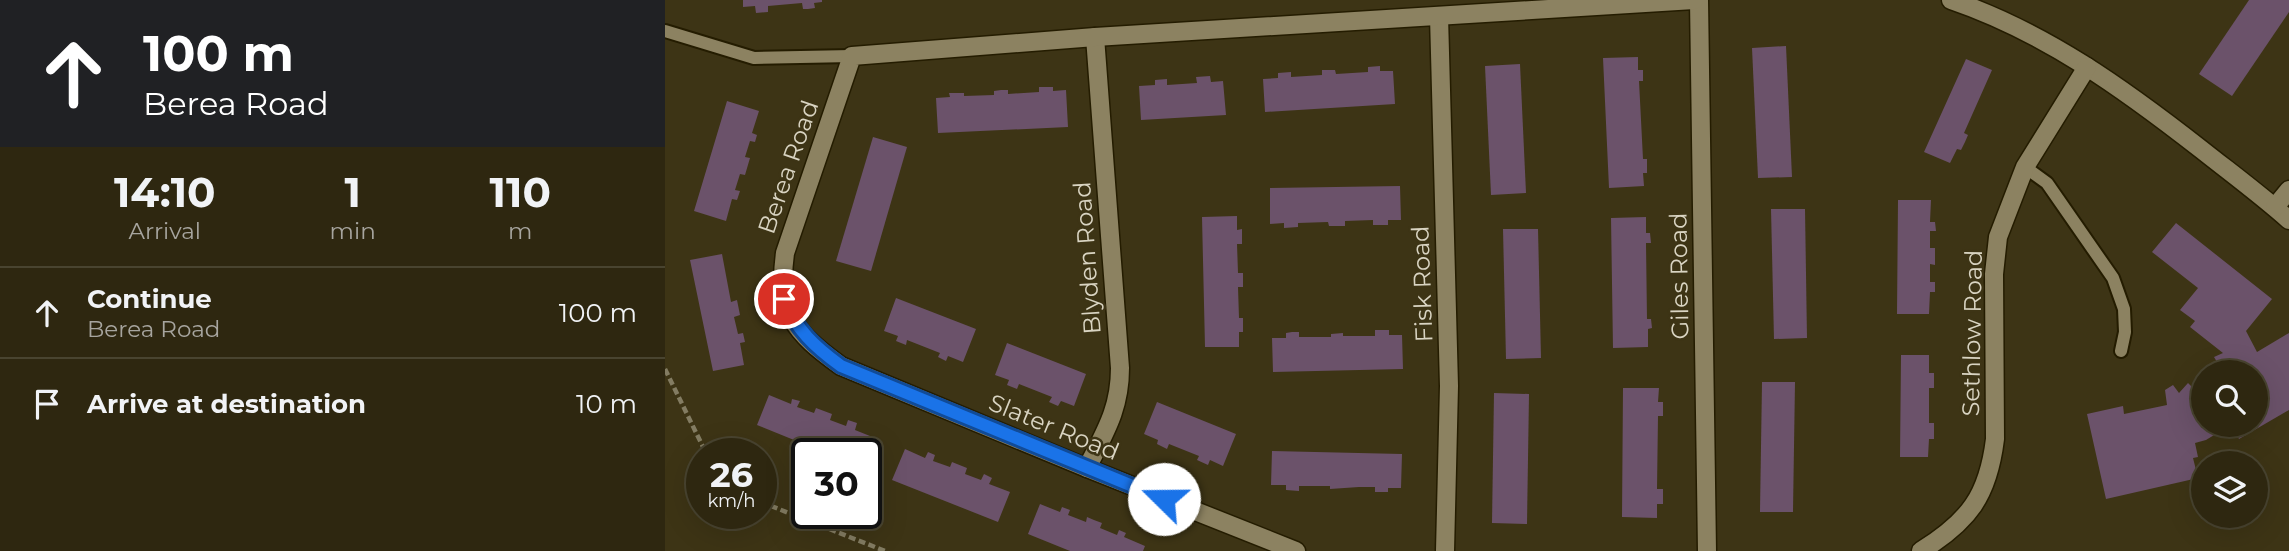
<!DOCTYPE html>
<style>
body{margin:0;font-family:Montserrat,sans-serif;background:#362f19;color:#f1f3f6;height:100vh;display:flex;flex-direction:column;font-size:26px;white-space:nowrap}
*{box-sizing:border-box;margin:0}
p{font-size:23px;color:#a7a59f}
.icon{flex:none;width:38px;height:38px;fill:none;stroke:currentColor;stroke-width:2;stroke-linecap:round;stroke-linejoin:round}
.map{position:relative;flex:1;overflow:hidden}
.drawer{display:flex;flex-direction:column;background:#2e2710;width:665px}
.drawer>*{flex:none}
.guide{background:#202124;color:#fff;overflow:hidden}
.buttons{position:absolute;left:1526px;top:360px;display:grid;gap:14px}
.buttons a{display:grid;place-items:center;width:77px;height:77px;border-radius:50%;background:#2e2710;box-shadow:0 7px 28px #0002,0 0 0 2px #494430;font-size:35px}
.speed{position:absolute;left:21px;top:438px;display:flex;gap:14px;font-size:35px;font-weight:700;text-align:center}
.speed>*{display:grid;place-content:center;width:91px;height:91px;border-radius:50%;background:#2e2710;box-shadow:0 7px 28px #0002,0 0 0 2px #494430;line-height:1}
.speed small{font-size:18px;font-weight:400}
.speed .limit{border:4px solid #111;border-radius:10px;background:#fff;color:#111}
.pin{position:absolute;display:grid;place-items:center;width:60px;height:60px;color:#fff;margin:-30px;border:4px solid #fff;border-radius:50%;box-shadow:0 2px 7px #0007}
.me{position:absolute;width:77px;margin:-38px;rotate:292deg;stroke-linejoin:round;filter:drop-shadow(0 0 5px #0008)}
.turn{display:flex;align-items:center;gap:24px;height:147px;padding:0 28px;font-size:32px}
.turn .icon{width:91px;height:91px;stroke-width:2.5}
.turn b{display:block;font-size:49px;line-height:60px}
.eta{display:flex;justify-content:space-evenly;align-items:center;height:119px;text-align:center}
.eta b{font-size:42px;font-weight:700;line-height:49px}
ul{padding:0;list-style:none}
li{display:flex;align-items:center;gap:21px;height:91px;padding:0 28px;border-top:2px solid #494430}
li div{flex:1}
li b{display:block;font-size:26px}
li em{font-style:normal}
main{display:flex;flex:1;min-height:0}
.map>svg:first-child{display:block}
</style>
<main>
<section class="drawer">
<div class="guide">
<div class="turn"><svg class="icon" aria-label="ahead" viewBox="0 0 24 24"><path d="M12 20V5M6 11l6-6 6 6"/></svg><div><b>100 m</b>Berea Road</div></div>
</div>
<div class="eta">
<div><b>14:10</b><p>Arrival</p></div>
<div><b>1</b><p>min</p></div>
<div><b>110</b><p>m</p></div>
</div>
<ul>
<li><svg class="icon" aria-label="ahead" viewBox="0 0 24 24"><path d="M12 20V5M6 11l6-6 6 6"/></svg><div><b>Continue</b><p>Berea Road</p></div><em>100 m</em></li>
<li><svg class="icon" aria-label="arrive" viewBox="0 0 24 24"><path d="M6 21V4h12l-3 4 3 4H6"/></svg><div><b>Arrive at destination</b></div><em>10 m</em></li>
</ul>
</section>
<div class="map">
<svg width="1624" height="551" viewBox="0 0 1624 551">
<rect width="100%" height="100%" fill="#3d3415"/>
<g fill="#6b526a">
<polygon points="78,0 157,0 157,2 149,3 150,8 143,9 138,9 137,3 103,6 103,12 91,13 90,6 78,7"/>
<polygon points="1584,0 1624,0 1624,12 1567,96 1534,74"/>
<polygon points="1121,46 1127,177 1093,178 1087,48"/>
<polygon points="973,57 973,70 978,70 978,81 974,81 978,159 982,159 982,173 978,173 979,186 944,188 938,58"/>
<polygon points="1301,59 1327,70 1299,133 1303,135 1300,142 1296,150 1292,149 1285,163 1259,152"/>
<polygon points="855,64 861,193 826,195 820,66"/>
<polygon points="715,66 715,71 728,71 730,104 600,112 598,79 613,78 613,73 626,72 626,77 657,75 657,70 670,70 671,74 703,72 703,67"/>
<polygon points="545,76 546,82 558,81 561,115 476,120 474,86 490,85 490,80 502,79 502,85 532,83 531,77"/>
<polygon points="374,87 388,87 388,91 401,90 403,127 273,133 271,98 285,97 284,93 299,93 299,96 329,95 329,91 336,90 343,90 343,94 374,92"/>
<polygon points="62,101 94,111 87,133 92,135 90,142 85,141 80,157 85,158 80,175 75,174 70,190 75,191 72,200 67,199 61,221 29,211"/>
<polygon points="208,137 242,147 206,271 171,261"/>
<polygon points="735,186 736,220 723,220 723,225 708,225 708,220 680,221 680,226 664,226 663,222 633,223 633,227 619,228 619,223 605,224 605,188"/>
<polygon points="1233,200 1266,200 1265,222 1270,222 1271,231 1265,231 1265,248 1270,248 1270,265 1265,264 1265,282 1270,282 1270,292 1265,292 1264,314 1232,314"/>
<polygon points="1106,209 1140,209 1142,338 1109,339"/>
<polygon points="572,216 572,230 577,229 577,244 572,244 573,273 578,273 578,287 573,287 574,318 578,318 578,332 574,332 574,347 540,347 537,217"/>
<polygon points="981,217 981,233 985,233 986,243 981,243 982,319 986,319 987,328 983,329 983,347 948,348 946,218"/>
<polygon points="1511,223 1607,299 1581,331 1592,352 1624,333 1624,410 1574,439 1566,425 1591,425 1591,373 1542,373 1552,362 1549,357 1558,353 1525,327 1530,321 1515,310 1533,288 1487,252"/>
<polygon points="838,229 873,229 876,358 841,359"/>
<polygon points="57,254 66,302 72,300 75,315 69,317 73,334 78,333 80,342 75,343 79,365 48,371 25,260"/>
<polygon points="231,298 311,329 298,362 283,356 281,361 273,357 275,353 242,340 241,345 231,341 233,336 219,331"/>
<polygon points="710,330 724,330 724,335 737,335 738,369 608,372 607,338 621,338 621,333 627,332 634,332 634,337 666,337 666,334 678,333 678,336 710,336"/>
<polygon points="342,343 421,374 409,406 396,401 393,406 384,402 387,397 354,384 352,389 342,385 344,380 330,375"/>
<polygon points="1236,355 1264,355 1264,373 1269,373 1269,388 1264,388 1264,423 1269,423 1269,439 1264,439 1263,457 1235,457"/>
<polygon points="1538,376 1538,425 1548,425 1554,432 1541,440 1530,443 1533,457 1528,458 1533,478 1441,499 1422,414 1458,406 1459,414 1502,405 1500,390 1508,385 1514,393 1523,383 1527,387"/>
<polygon points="1097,382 1130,382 1128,512 1095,512"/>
<polygon points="958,388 994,388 993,402 998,402 998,416 993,416 992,489 998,489 998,504 992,504 992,518 957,517"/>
<polygon points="829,393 864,394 862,524 827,523"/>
<polygon points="104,395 126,404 127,399 135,401 132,407 149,413 151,408 167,414 165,420 181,426 183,420 192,423 190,430 210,438 201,460 201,453 161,453 92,425"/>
<polygon points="492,402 571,434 558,466 545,460 543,465 532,460 534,456 504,444 502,449 492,444 493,440 479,434"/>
<polygon points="240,449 260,458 263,452 270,455 268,461 285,467 287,462 302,468 300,474 316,480 319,474 327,478 324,484 345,492 333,522 227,480"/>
<polygon points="607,451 737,454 736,488 723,488 723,492 710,492 710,487 694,487 665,489 665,486 634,486 634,491 621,490 621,485 606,485"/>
<polygon points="375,504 395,512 397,507 405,510 403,515 421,522 422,517 429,520 437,523 435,528 452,535 454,530 461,533 459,537 480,546 478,551 405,551 363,534"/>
</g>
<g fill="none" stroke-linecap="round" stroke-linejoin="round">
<g stroke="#241c00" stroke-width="16">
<g id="lane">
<polyline points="0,31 89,58 187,56"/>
<polyline points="1360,167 1382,183 1448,278 1459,309 1460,332 1456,351"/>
</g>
</g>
<g stroke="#241c00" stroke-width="21">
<g id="street">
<polyline points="1034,0 1042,551"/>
<path d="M1286,0c94,32 173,89 251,150 29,23 59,45 87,70"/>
<polyline points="774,16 784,386 780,551"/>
<polyline points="1610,207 1624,190"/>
<path d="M422,468c18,-36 33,-59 33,-100l-25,-331"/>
<path d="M631,551l-209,-83 -246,-102c-47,-34 -64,-53 -56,-113l67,-197 243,-19 599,-37"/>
<path d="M1256,551c48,-30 67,-55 74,-112l-1,-165 4,-37 27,-70 62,-100"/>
</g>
</g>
<g stroke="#837c62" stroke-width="4.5" stroke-dasharray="7 3.5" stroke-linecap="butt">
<polyline points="0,369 41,453"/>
<polyline points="96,502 220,551"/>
</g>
<use href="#lane" stroke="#8c8261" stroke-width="12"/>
<use href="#street" stroke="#8c8261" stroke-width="18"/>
</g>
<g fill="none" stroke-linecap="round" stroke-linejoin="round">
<g stroke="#114b97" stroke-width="18">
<path id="route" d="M119,299c12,31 31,48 57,67l323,133"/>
</g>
<use href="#route" stroke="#1a73e8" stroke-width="12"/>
</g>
<g text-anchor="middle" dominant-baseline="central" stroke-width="5" stroke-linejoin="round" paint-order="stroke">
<g font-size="24" fill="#d9d4c2" stroke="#3d3415">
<text transform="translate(123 167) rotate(-71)">Berea Road</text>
<text transform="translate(422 258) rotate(-94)">Blyden Road</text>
<text transform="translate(1014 276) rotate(-91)">Giles Road</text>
<text transform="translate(757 284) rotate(-92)">Fisk Road</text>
<text transform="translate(1307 333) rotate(-89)">Sethlow Road</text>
<text transform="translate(389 427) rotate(22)">Slater Road</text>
</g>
</g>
</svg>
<div class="buttons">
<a><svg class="icon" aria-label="search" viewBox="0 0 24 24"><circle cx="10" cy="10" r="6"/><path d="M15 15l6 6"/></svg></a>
<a><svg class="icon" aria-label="layers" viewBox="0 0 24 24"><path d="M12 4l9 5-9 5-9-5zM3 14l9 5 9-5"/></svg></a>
</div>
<div class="speed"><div>26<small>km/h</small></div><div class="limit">30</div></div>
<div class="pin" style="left:119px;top:299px;background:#d93025"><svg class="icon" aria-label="arrive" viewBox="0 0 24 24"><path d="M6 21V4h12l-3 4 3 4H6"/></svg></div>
<svg class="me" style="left:499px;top:499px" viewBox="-20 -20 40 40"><circle r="19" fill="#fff"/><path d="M0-13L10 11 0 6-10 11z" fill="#1a73e8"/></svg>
</div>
</main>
